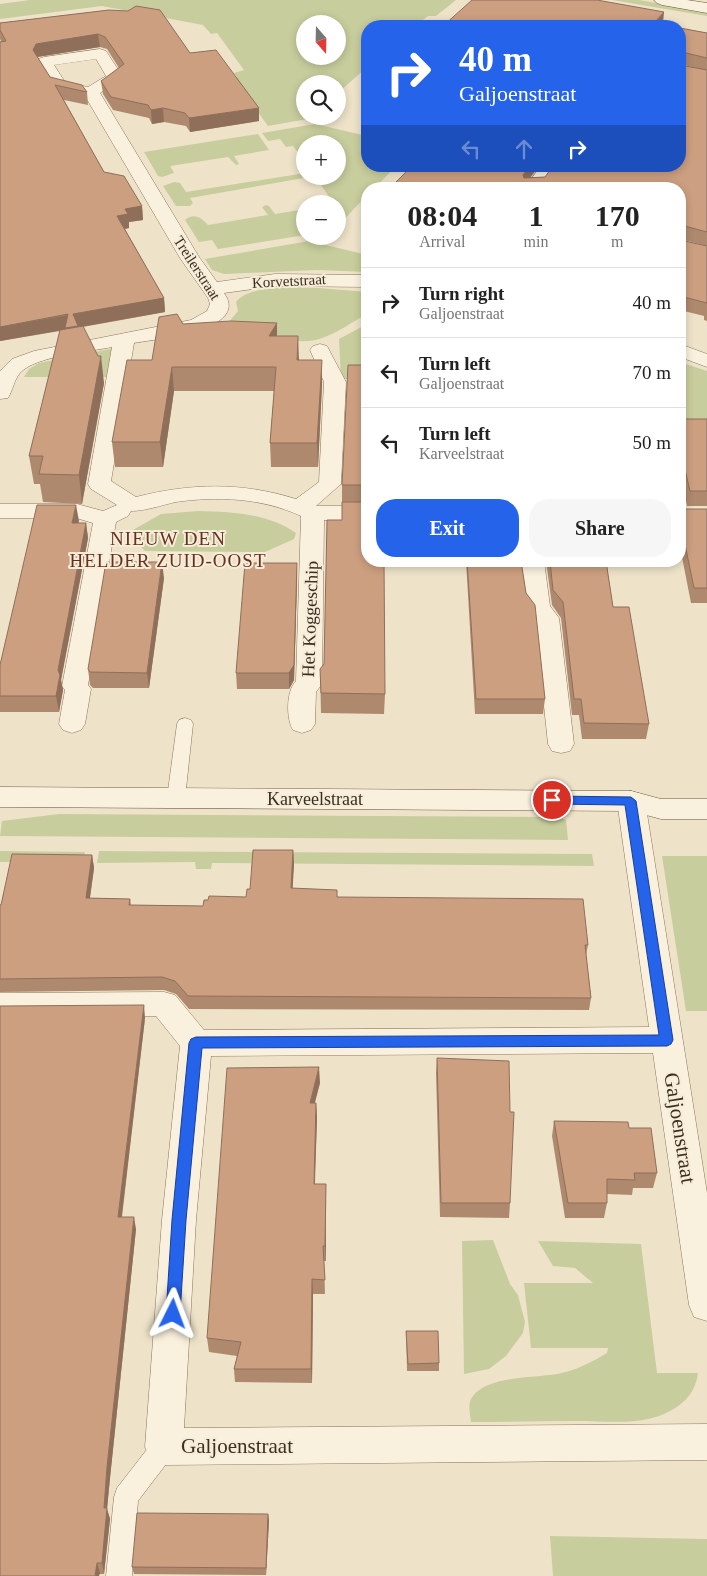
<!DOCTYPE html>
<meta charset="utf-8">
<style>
body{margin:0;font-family:"Times New Roman",serif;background:#f6f6f6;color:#222;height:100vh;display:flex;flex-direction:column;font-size:19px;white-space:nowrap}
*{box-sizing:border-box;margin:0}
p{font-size:16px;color:#767676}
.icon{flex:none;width:28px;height:28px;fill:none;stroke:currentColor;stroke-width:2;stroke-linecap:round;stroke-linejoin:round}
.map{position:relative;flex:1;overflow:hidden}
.sheet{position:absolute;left:361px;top:182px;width:325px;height:385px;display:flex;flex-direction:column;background:#fff;border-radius:20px;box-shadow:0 2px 8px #0003}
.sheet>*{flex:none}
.banner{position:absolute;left:361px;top:20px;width:325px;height:152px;border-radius:20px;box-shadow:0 2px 8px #0003;background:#2563eb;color:#fff;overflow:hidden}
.needle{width:32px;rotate:160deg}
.fabs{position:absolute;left:296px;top:15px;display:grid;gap:10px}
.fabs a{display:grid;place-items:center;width:50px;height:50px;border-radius:50%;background:#fff;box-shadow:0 2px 8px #0003;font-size:25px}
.pin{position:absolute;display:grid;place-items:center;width:42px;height:42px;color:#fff;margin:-21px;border:2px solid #fff;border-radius:50%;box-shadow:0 1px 5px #0007}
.me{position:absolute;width:55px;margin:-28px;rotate:3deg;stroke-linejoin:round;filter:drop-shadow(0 0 4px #0008)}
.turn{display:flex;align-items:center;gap:18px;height:105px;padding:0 15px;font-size:22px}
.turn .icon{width:65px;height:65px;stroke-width:2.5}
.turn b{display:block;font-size:35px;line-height:42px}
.lanes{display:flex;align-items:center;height:48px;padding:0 15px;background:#0003;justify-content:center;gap:25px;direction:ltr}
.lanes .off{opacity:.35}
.eta{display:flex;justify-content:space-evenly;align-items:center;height:85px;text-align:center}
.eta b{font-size:30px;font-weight:700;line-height:35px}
.primary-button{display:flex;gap:10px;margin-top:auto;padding:10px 15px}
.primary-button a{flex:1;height:58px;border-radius:20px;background:#2563eb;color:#fff;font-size:20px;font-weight:700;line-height:58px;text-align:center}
.primary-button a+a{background:#f6f6f6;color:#222}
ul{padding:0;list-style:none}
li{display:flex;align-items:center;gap:15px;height:70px;padding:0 15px;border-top:1px solid #e0e0e0}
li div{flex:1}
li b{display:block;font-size:19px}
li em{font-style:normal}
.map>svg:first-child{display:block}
</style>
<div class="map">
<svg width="707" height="1576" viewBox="0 0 707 1576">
<rect width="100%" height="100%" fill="#eee3c9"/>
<g fill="#c8cd9d" fill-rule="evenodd">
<path d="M30,0h426l-20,16h-8l-13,10h-47l-1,41 -29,26v-9h-33v32h18l-4,3 -6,-1 -45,8 -35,-48 4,-1 -3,-4 10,-3 -27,-37 -6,1 -8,-9 -101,-19 -102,13v-15zM305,24h33v32h-33z"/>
<polygon points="612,0 639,0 707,12 707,16"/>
<polygon points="315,124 367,136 368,166 396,166 374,189 368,189 367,195 338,226 338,204 334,204 315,176 190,198 193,203 190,206 176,206 163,186 174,182 180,183 186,192 305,173 305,176 338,176 338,144 305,144 305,162 293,146 286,147 280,139 268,141 262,133"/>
<polygon points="258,134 269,150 234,156 239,164 236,165 228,157 170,166 174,173 162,177 158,176 144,152"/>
<path d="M266,205l3,1 6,8 30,-5v26l-87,14 -6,-9 -13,2 -14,-22c9,-8 17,-2 23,5l60,-10 -6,-8z"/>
<polygon points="309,241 367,255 367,272 317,270 224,274 212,270 205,259"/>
<path d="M319,288l48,4v22c-20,11 -44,30 -68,27l-71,-18 10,-12 -2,-9c14,-18 61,-14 83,-14z"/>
<polygon points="367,324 367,379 341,379 339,339"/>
<polygon points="120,347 113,377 24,377 29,369 39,363"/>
<polygon points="680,362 707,371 707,427 680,427"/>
<path d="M198,511c35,1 68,2 98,22l-2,6 -29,13 -120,-1 -13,-14 1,-7 28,-16z"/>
<polygon points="59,814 559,817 566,820 568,840 0,836 2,821"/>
<polygon points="0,851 85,852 83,862 0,862"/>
<polygon points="99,851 592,854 594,866 212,863 211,869 196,869 195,862 97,863"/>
<polygon points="662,856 707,856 707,1011 686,1011"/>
<polygon points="493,1240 510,1284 518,1295 525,1322 523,1333 506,1356 489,1369 464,1374 462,1241"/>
<path d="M538,1241l103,3 16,129h41c-2,17 -12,30 -28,38 -26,15 -62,10 -91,10 -36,0 -72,1 -108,1 -1,-8 -4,-20 2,-26 15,-20 61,-18 84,-22 18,-3 35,-12 50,-21l1,-5h-77l-7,-65h69l-18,-15 -22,-2z"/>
<polygon points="550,1536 707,1539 707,1576 553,1576"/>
</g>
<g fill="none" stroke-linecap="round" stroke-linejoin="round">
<g stroke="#8b755e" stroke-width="1">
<g id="lane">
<polygon points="185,718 191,720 193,724 185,798 182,802 176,804 170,802 167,798 177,724 179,720"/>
<polygon points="164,1435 173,1439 176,1447 173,1455 138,1501 132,1576 106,1576 114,1497 117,1488 155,1439"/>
</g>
</g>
<g stroke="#8b755e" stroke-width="1">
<g id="street">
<path d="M100,49l6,2 17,26 -23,16 99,164 18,25 58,-8 93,1v12l-93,-1 -51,7c27,38 -69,46 -90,50l-23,138 25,16c55,-14 106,-15 160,2l23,-17 5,-100 -14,-32 3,-4 7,-2 7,2 19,36 -5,102 -25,22h52v14h-44l-2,164 -6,8 -1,32 -4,6 -9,3 -9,-3c-7,-11 -7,-39 3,-49l5,-165c-39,-18 -83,-20 -125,-14 -14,3 -30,9 -45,9l-3,5 -12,6 -28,163 3,4 -6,35 -4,6 -9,3 -9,-3 -4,-6 6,-34 -3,-4 31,-163 -17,-5h-76v-14h77l26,7 14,-6 -26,-16 -3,-5 24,-137c-23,5 -77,9 -92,26 -6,7 -7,17 -12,25l-8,1v-28l12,-12 22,-8 157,-31 16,-9 3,-7 -2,-6 -28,-40 -95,-162 -32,-7 -17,-27 2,-3 6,-2zM96,59l10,17 -18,11 -23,-5 -11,-17z"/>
<polygon points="541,166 559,166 542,189 524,189"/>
<polygon points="680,344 707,354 707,367 680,357"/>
<polygon points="520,561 544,561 550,606 559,618 574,744 570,751 561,753 552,751 548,744 535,620 526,608"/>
<polygon points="631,791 641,794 645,801 707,1193 707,1321 694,1317 689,1305 653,1053 211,1056 196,1220 184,1428 707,1424 707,1460 164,1465 151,1460 145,1447 162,1220 180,1046 156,1016 0,1017 0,993 164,992 175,995 204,1030 649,1027 617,801 621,794"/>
</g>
</g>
<g stroke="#6d5641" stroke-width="1">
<g id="secondary">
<polygon points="654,0 687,0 707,3 707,13 662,5 657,3"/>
<polygon points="0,787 631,791 661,799 707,799 707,819 661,819 631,811 0,807"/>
</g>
</g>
<use href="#lane" fill="#f9f0dd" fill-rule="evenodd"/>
<use href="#street" fill="#f9f0dd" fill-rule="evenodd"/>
<use href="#secondary" fill="#f9f0dd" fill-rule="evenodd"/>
</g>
<g fill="#af896e" fill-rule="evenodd">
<polygon points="109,10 190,53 259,121 190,132 186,126 164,122 152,124 149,118 113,110 103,94 101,81 119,68 107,49 100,47 37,57 50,77 87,92 88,105 64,100 104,172 142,206 143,220 129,222 129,228 125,229 164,298 165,312 83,327 104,383 82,504 43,502 40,484 34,484 29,456 60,331 0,341 0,42 1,41 0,39 0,23"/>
<path d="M680,28l27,5v213l-27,-7v1l27,6v75l-3,-1v-4l-24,-6v-121l-272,-19v-2l2,-2h129l-8,11h14zM680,64l24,6 -24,-5z"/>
<polygon points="368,104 368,123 361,122 361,110"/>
<polygon points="277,323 277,336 322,384 318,467 271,467 270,443 274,391 174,391 163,467 115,467 112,442 152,360 183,324"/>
<polygon points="368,365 368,561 385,694 384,714 321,713 320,669 324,664 342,520 342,485"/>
<polygon points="680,419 707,419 707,506 687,506 680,474"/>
<polygon points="680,508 682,509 707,509 707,603 691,603 680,547"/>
<polygon points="79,521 78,523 86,523 88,538 61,680 63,690 59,712 0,712 0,665"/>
<polygon points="466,561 521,561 526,593 545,699 543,714 475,714"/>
<polygon points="546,561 606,561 613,607 649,724 646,739 582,739 579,715 572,715 561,618 552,605"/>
<polygon points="164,578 149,688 93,688 90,685 88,669"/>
<polygon points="297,579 294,680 289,689 237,689 236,673"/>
<polygon points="293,850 294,864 292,888 588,945 586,955 591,998 589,1010 189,1009 176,994 164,990 0,992 0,905 92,855 94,868 90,898 130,899 131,905 203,906 246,897 250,889"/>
<polygon points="145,1018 122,1217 136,1229 110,1478 107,1509 110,1519 104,1574 0,1576"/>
<polygon points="437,1058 510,1203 509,1218 440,1217 436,1073"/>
<polygon points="320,1083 314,1103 316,1103 317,1118 315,1184 326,1184 326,1261 324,1261 325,1294 313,1294 312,1383 235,1382 234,1369 237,1356 209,1352 207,1338"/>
<polygon points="554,1121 629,1128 657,1173 653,1188 633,1188 632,1195 607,1194 607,1203 604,1218 565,1218 552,1136"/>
<polygon points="406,1331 439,1363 439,1371 407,1371"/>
<polygon points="268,1514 269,1521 266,1575 134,1574 132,1567"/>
</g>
<g fill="#8f6f5a">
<polygon points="664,12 663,23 660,26 654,23"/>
<polygon points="98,34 100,47 37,57 33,50 36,44"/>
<polygon points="682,52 680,64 680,54"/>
<polygon points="163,108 164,122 152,124 151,110"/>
<polygon points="259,108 259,121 190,132 189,118"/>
<polygon points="530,166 539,166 522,188 523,175"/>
<polygon points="142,206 143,220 129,222 129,228 119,230 117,216 125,209"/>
<polygon points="164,298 165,312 0,341 0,327"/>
<polygon points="277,323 277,347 269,336"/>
<polygon points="298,336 299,360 298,384 297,360"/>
<polygon points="101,356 104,383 82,504 79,475"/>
<polygon points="322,360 322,384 318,467 317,443"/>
<polygon points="172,367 174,391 163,467 160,442"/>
<polygon points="76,505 79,521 75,538 72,523"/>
<polygon points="86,523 88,538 61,680 63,690 59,712 56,696 58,670"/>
<polygon points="162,562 164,578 149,688 147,673"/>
<polygon points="297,563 297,579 294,680 289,689 289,673"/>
<polygon points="293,850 294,864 292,901 291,888"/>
<polygon points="92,855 94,868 88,911 86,898"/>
<polygon points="144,1005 145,1018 120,1230 118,1217"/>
<polygon points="319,1067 320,1083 311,1118 310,1103"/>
<polygon points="316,1103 317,1118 314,1198 314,1184"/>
<polygon points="326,1184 326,1261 325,1246"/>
<polygon points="134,1217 136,1229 110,1478 107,1509 110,1519 104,1574 102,1563 104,1508 107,1467"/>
<polygon points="312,1279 313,1294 312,1383 311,1369"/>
<polygon points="268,1514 269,1521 266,1575 266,1568"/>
<polygon points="97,1563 100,1573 99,1576 95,1576"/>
</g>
<g fill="#cc9f80" stroke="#8f6f5a">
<polygon points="472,0 597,0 664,12 654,23 670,26 443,26"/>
<polygon points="136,6 160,10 190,53 216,50 259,108 189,118 185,113 163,108 151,110 148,105 111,97 101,81 124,64 105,37 98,34 36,44 33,50 50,77 82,85 87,92 55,85 104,172 124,176 142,206 125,209 128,214 117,216 164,298 73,314 78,326 65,328 68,314 0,327 0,42 6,41 0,30 0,23 109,10 128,11"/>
<polygon points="680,28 707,33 707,58 682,52 680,54"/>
<polygon points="680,61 680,65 707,70 707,232 681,225 680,240 707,246 707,303 680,296 680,189 389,189 410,168 408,168 410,166 530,166 523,175 524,178 545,177 553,166 680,166"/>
<polygon points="368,104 368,111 361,110"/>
<polygon points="177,314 183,324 231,321 277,323 269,336 298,336 297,360 322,360 317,443 270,443 276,367 172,367 160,442 112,442 127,360 152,360 159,317"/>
<polygon points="83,326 98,356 101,356 79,475 39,474 43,456 29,456 60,330"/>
<polygon points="348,365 368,365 368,485 342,485"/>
<polygon points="680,419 707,419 707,491 690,491 680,448"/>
<polygon points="342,502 368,502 368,561 384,561 385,694 321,693 320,669 324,664 327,520 342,520"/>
<polygon points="37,505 76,505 72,523 86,523 58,670 60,675 56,696 0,696 0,665"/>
<polygon points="680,508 682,509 707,509 707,588 694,588 680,520"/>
<polygon points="467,561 521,561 526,593 535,605 545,699 476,699"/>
<polygon points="550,561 606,561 613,607 629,607 649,724 584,723 581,699 574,699 563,602 553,590"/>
<polygon points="106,562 162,562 147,673 90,672 88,669"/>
<polygon points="245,563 297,563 294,665 289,673 236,673"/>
<polygon points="253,850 293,850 291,888 337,890 337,897 583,899 588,945 585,945 591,998 188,996 175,981 162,977 0,979 0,905 1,905 12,854 92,855 86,898 130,899 129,905 203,906 204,900 208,900 209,896 246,897 247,889 250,889"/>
<polygon points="144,1005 118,1217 134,1217 107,1467 104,1508 107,1508 102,1563 97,1563 95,1576 0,1576 0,1006"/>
<polygon points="437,1058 509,1061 510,1112 514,1112 510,1203 441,1203"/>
<polygon points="319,1067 310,1103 316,1103 314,1184 326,1184 325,1246 323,1246 325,1280 312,1279 311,1369 234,1369 241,1342 207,1338 227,1068"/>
<polygon points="554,1121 628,1122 629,1128 651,1128 657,1173 634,1173 635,1180 607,1179 607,1203 568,1203"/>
<polygon points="406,1331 438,1331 439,1363 408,1364"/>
<polygon points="137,1513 268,1514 266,1568 132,1567"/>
</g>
<polygon fill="#2563eb" stroke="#184099" points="552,796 631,797 636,801 673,1040 671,1044 667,1046 202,1048 186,1220 180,1314 178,1319 173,1321 168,1319 166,1314 172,1220 189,1043 191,1039 196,1037 659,1035 625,805 552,804 546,800"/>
<g text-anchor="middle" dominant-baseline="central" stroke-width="4" stroke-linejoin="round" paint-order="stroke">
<g font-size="15" fill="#3c2e21" stroke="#f6edd9">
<text transform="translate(197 268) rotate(57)">Treilerstraat</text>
<text transform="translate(289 281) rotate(-3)">Korvetstraat</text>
</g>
<g font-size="18" fill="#3c2e21" stroke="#f6edd9">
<text transform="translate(310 619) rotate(-88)">Het Koggeschip</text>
<text x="315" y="799">Karveelstraat</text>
</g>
<g font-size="19" letter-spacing="1" fill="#682f21" stroke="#f6edd9">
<text x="168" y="538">NIEUW DEN<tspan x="168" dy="22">HELDER ZUID-OOST</tspan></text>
</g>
<g font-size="21" fill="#3c2e21" stroke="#f6edd9">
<text transform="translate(680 1128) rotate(81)">Galjoenstraat</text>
<text x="237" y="1446">Galjoenstraat</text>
</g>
</g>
</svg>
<div class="fabs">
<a><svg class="needle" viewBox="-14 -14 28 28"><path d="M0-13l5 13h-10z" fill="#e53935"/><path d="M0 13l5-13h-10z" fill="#767676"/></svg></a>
<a><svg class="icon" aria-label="search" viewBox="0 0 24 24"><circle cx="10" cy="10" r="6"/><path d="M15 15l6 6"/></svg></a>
<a>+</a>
<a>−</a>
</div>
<div class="pin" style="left:552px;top:800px;background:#d93025"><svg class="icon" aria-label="arrive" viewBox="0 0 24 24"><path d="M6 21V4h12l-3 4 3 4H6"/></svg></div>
<svg class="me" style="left:173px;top:1314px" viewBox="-20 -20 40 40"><path d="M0-17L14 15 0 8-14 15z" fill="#2563eb" stroke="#fff" stroke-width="4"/></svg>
<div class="banner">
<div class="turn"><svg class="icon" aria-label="right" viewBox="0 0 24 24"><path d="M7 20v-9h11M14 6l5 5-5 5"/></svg><div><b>40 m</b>Galjoenstraat</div></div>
<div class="lanes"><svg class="icon off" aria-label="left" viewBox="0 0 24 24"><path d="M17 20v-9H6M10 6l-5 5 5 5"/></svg><svg class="icon off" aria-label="ahead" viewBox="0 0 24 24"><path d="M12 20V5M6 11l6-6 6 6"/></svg><svg class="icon" aria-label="right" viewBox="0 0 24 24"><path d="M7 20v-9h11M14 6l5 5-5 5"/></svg></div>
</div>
<section class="sheet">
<div class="eta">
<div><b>08:04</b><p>Arrival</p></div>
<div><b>1</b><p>min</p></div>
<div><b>170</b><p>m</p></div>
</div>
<ul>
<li><svg class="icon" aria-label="right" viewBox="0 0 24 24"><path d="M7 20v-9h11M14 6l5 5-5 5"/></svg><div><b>Turn right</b><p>Galjoenstraat</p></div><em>40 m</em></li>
<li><svg class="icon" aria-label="left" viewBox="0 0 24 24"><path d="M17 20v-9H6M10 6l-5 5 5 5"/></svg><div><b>Turn left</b><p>Galjoenstraat</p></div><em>70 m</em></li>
<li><svg class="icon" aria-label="left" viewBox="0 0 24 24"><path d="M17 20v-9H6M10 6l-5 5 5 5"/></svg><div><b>Turn left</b><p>Karveelstraat</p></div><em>50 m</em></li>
</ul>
<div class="primary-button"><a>Exit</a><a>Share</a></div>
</section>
</div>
